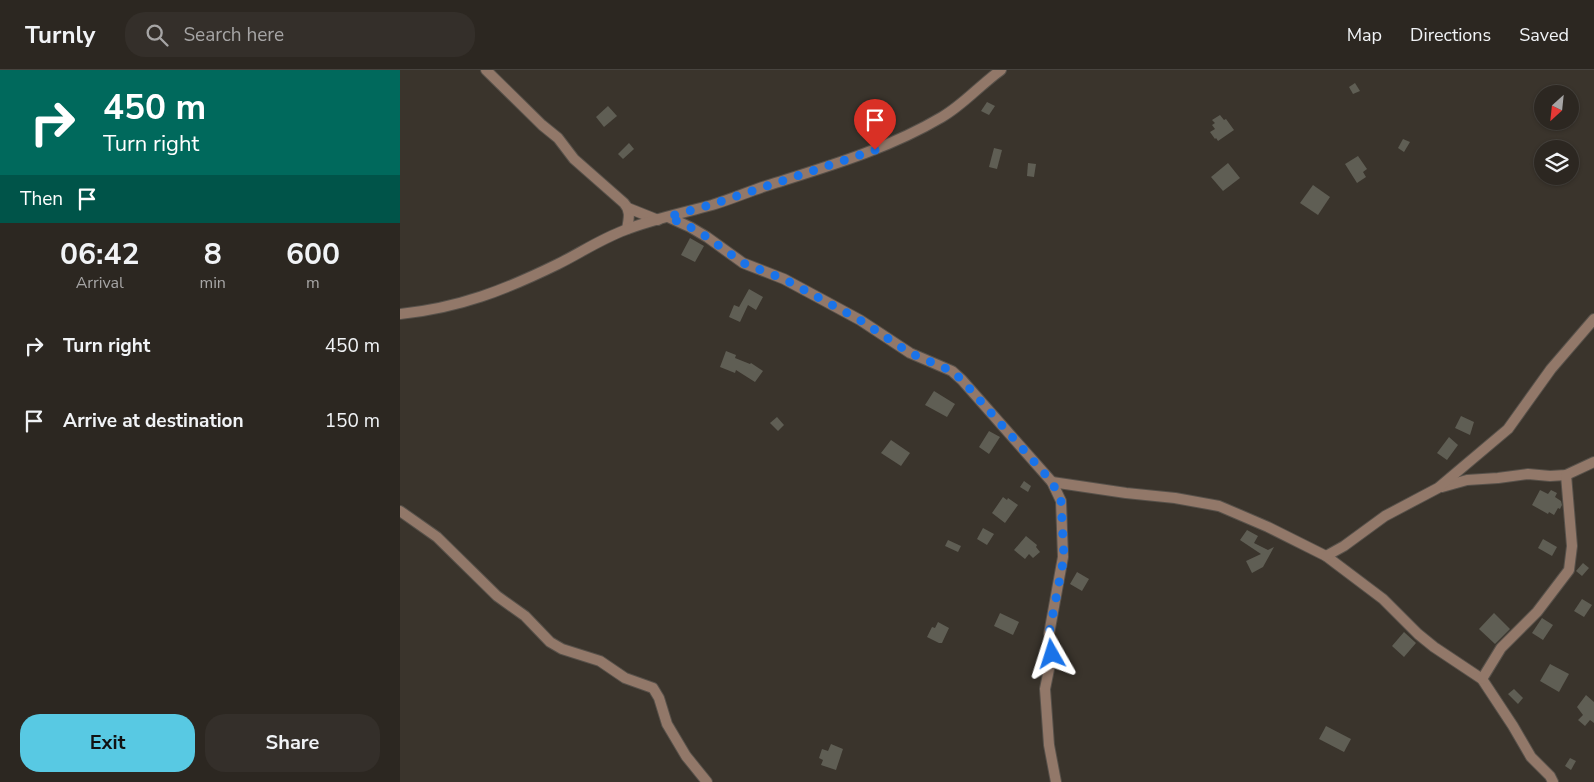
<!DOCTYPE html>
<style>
body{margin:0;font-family:"Nunito Sans",sans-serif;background:#342f2a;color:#f1f3f6;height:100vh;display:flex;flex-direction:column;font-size:19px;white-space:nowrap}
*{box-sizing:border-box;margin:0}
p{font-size:16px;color:#a6a5a5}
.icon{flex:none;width:28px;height:28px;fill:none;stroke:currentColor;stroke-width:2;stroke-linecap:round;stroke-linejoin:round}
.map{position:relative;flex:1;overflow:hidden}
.sheet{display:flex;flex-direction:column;background:#2c2721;width:400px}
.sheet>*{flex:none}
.hud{background:#00695c;color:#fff;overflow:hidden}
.needle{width:32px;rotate:207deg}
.controls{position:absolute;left:1134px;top:15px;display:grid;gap:10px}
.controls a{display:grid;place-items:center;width:45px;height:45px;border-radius:50%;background:#2c2721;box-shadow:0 1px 4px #0004,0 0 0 1px #48443f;font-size:25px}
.pin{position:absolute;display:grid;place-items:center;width:42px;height:42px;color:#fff;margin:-51px -21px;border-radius:50% 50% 50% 0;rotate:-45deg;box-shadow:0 0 5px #0007}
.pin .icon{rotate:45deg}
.me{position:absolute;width:55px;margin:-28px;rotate:354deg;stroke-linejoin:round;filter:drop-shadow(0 0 4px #0008)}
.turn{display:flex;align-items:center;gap:18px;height:105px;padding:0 20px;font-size:22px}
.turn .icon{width:65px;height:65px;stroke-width:2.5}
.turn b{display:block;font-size:35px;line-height:42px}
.then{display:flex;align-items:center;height:48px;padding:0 20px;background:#0003;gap:10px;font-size:19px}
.eta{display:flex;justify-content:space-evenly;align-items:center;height:85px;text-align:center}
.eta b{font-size:30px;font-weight:700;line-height:35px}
.action{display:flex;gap:10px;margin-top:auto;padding:10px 20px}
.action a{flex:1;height:58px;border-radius:20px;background:#58c9e3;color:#111;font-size:20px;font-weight:700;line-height:58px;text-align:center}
.action a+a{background:#342f2a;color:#f1f3f6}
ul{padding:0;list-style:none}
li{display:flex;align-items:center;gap:15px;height:75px;padding:0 20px}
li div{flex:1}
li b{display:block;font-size:19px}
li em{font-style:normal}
header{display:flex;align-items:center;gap:30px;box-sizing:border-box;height:70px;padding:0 25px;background:#2c2721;border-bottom:1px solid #48443f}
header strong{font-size:24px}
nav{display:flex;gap:28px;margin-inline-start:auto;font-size:18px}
.search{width:350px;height:45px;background:#342f2a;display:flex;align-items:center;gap:12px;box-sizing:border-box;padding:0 18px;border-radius:20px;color:#a6a5a5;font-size:19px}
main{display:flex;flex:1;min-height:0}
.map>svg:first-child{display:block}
</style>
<header>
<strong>Turnly</strong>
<div class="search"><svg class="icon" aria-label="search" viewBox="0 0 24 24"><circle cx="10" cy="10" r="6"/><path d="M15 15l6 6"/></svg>Search here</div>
<nav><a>Map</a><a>Directions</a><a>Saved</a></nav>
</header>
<main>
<section class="sheet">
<div class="hud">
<div class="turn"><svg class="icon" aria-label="right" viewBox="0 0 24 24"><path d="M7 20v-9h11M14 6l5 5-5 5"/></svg><div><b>450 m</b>Turn right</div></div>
<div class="then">Then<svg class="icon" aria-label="arrive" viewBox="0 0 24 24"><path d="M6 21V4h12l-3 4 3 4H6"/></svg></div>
</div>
<div class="eta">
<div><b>06:42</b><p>Arrival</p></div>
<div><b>8</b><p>min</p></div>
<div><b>600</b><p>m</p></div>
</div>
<ul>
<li><svg class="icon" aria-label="right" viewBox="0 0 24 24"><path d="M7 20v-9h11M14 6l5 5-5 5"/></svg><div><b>Turn right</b></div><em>450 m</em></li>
<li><svg class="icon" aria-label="arrive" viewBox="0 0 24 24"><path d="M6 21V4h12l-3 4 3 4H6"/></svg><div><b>Arrive at destination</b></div><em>150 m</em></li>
</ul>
<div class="action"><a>Exit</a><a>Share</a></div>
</section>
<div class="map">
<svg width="1194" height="712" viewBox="0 0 1194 712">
<rect width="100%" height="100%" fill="#3a342c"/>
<g fill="#5f5e54">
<polygon points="955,13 960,21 953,24 949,17"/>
<polygon points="587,32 595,36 589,45 581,41"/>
<polygon points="208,36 217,46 204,57 196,47"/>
<polygon points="820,45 824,50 826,49 834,60 818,71 816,68 815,69 810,62 815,59 812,55 815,53 812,50"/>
<polygon points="1003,69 1010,72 1004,82 998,78"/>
<polygon points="229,73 234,79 223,89 218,84"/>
<polygon points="594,78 602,80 597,99 589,97"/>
<polygon points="958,86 967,99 963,102 966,107 957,113 945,94"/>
<polygon points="628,93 636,94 634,107 627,106"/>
<polygon points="828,93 840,108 823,121 811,107"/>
<polygon points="913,115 930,127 918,145 900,133"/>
<polygon points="290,168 304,176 295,192 281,185"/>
<polygon points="349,219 363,227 356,240 348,235 340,252 329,247 334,235 339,237"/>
<polygon points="326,281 336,285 335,288 350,294 351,293 363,301 355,312 336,300 335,303 320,297"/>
<polygon points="534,321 555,334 547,347 525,335"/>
<polygon points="1061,346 1074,352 1070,365 1055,358"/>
<polygon points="377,347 384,355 378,361 370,353"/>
<polygon points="589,361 600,367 589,384 579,377"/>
<polygon points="1049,367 1058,375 1047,390 1037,383"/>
<polygon points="491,370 510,383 501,396 481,383"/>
<polygon points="624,411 631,416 628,422 620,417"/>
<polygon points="1140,420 1148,424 1151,420 1157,423 1155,427 1161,431 1162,435 1160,439 1158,438 1154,445 1149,442 1148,444 1132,435"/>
<polygon points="603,427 607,430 608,428 618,435 605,453 592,443"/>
<polygon points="583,458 594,464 587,475 577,469"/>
<polygon points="847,460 858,466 854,473 868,480 874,477 863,497 852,503 846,491 861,484 840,470"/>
<polygon points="626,466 637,475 636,477 640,482 633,488 629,484 625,489 614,480"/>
<polygon points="1143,469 1157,477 1152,486 1138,478"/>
<polygon points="548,470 561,476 558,482 545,476"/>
<polygon points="1183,493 1189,498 1182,506 1176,501"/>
<polygon points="677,502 689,509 682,521 670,514"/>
<polygon points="1182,529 1192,535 1184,547 1174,541"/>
<polygon points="600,543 619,552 613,565 594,556"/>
<polygon points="1094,543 1110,559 1095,574 1079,559"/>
<polygon points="1142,548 1153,555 1143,570 1132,563"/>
<polygon points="538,552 549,558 542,573 539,573 527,567 532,557 535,558"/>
<polygon points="1004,562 1016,573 1004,587 992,576"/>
<polygon points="1150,594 1169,604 1159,622 1140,611"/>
<polygon points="1114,619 1123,628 1118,634 1108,624"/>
<polygon points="1186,625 1194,632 1194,653 1190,650 1185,656 1178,650 1183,645 1177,637"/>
<polygon points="926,656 951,669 944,682 919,669"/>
<polygon points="431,674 443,679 436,700 421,695 423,690 419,688 422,679 428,681"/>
<polygon points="1170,688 1176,691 1171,700 1165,696"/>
</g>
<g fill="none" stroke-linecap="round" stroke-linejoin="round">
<g stroke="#57514a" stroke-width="12">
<g id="minor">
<path d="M86,0l56,55 16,13 16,21 50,44c7,8 5,15 3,26"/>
<polyline points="228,138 258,150"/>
<polyline points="268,147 290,157 307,167 343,193 384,209 423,230 460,250 510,283 552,301 562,310 652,412 661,431 663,487 649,564 652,584 645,619 649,675 656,712"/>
<path d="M0,244c59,-6 105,-24 158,-50 22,-11 43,-25 67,-34 28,-11 58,-17 87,-25 20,-6 38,-14 57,-20 60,-19 119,-36 173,-68 21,-12 38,-32 59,-47"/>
<polyline points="652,412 726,423 775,428 819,436 868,457 926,486 983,529 1018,564 1034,577 1082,609 1113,656 1131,687 1150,706 1153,712"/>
<polyline points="1042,417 1067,410 1098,408 1128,404 1150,406 1166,405 1194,392"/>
<polyline points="0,441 37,467 97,526 125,546 150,572 162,579 200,591 225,608 253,618 259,628 267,654 286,686 307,712"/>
<polyline points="926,486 944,476 985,446 1038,418 1108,359 1151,299 1194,249"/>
<polyline points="1082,609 1101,578 1137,542 1169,500 1172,476 1166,405"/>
</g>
</g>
<use href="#minor" stroke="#927869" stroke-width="10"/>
</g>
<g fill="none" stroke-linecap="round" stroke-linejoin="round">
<polyline stroke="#1a73e8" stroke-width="9" stroke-dasharray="0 16.2" points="475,80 313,134 268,147 290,157 307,167 343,193 384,209 423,230 460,250 510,283 552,301 562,310 652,412 661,431 664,487 649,564 652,584"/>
</g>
</svg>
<div class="controls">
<a><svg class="needle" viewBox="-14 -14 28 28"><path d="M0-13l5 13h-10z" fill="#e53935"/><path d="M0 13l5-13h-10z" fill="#a6a5a5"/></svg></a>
<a><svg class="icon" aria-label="layers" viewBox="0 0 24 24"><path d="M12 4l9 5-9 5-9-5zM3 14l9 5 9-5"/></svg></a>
</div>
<div class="pin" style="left:475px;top:80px;background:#d93025"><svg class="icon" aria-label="arrive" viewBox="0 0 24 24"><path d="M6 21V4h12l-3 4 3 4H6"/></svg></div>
<svg class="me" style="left:652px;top:584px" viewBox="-20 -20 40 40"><path d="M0-17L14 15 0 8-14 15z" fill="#1a73e8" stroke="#fff" stroke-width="4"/></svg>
</div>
</main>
